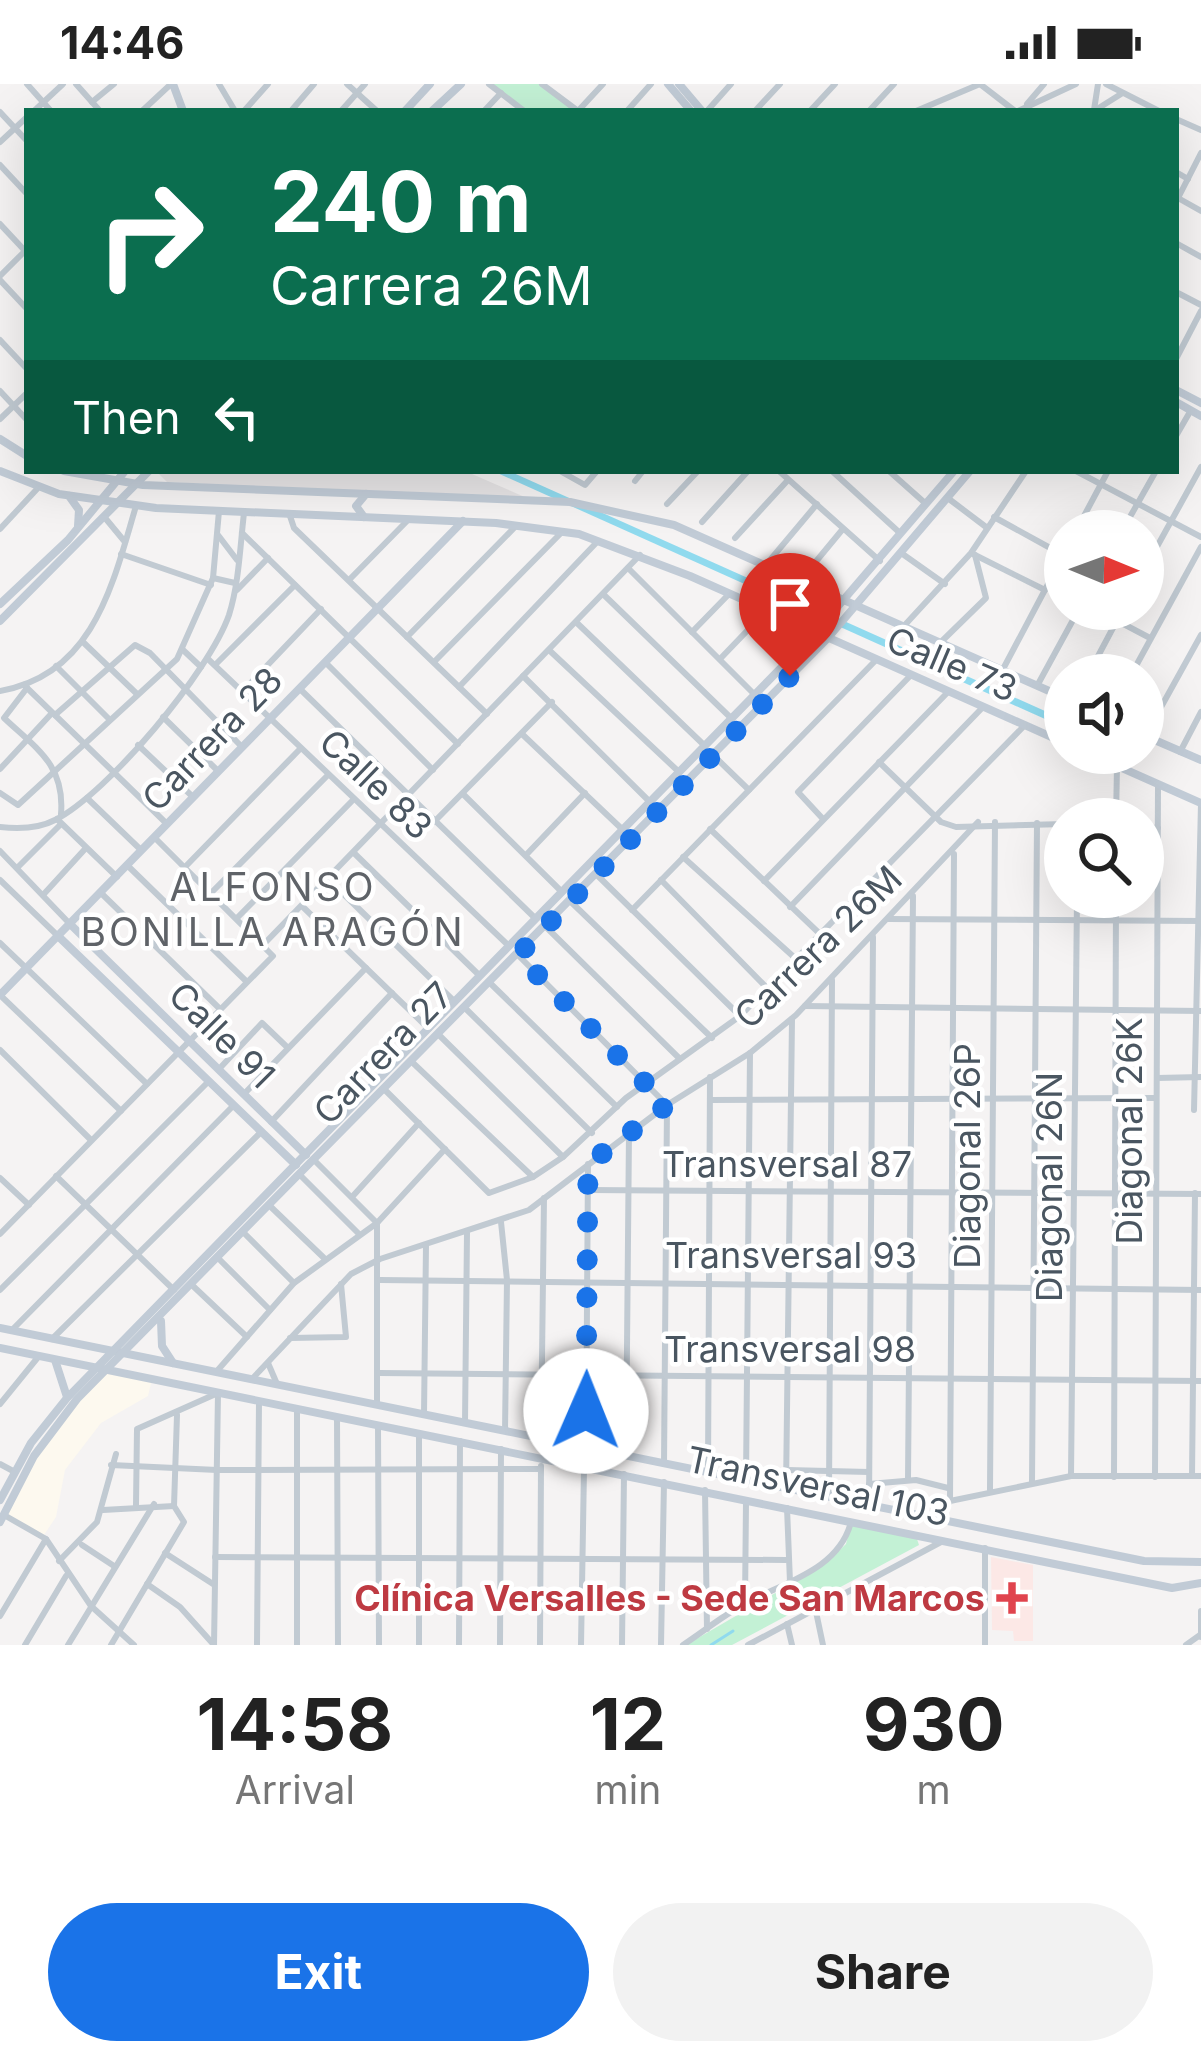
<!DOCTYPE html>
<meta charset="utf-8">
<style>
body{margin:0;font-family:Inter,sans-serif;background:#f2f2f2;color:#222;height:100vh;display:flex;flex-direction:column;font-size:45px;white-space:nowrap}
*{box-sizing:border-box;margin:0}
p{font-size:39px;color:#767676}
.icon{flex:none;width:66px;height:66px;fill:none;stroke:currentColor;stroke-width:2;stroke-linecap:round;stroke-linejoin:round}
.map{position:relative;height:1561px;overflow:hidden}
.drawer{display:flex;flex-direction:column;background:#fff;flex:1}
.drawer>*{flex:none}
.top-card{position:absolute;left:24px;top:24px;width:1155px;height:366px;border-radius:0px;box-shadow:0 12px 48px #0002;background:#0b6e4f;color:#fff;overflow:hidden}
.needle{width:78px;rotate:91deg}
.buttons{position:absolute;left:1044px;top:426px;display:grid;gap:24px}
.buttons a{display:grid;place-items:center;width:120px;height:120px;border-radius:50%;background:#fff;box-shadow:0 12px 48px #0002;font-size:60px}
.pin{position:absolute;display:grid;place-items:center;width:102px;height:102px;color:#fff;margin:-123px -51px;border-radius:50% 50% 50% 0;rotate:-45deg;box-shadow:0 0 12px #0007}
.pin .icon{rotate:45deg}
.me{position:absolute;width:132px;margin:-66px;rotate:1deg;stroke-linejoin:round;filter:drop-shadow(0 0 9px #0008)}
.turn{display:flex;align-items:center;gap:42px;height:252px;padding:0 48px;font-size:54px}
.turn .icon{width:156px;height:156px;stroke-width:2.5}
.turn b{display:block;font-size:84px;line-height:102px}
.then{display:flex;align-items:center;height:114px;padding:0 48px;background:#0003;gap:24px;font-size:45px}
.eta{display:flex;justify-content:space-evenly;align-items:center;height:204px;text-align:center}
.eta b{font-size:72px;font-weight:700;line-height:84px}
.primary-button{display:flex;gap:24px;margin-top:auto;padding:24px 48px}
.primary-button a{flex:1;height:138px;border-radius:72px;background:#1a73e8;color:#fff;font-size:48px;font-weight:700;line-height:138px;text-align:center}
.primary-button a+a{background:#f2f2f2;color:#222}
.status{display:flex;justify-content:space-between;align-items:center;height:84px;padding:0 60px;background:#fff;direction:ltr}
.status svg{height:33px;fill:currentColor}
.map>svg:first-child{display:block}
</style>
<div class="status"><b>14:46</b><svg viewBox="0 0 49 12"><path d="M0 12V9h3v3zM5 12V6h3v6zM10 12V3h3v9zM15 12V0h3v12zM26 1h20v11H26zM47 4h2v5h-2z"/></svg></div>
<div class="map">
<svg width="1201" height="1561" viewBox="0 0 1201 1561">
<rect width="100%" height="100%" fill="#f5f3f3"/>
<polygon fill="#fdf9ef" points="109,1286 152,1295 148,1312 101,1339 65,1386 56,1433 42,1454 4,1431 53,1345"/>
<polygon fill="#e6e4e5" points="156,387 465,387 534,417 167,398"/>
<polygon fill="#fce8e6" points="991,1473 1033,1481 1033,1557 1014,1557 1013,1547 992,1546"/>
<g fill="#c3f1d5">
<polygon points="492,0 542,0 578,27 524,27"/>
<polygon points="851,1439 916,1452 919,1461 732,1561 686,1561 825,1480 846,1460"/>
</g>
<polygon fill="#90daee" points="493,387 509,387 1065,636 1065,644"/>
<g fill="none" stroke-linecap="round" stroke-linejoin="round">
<polyline stroke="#90daee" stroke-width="3" points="711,1561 733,1547"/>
<g stroke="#c1cad2" stroke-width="6">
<polyline points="27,0 51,27"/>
<polyline points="76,0 100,27"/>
<polyline points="219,0 235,27"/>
<polyline points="347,0 377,27"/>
<polyline points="489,0 524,27"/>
<polyline points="542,0 578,27"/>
<polyline points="980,0 1015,27"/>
<polyline points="1106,0 1159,27"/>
<polyline points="92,18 114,0"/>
<polyline points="1027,20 1044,0"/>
<polyline points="1094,26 1098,0"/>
<polyline points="34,27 63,0"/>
<polyline points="142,27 171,0"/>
<polyline points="244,27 268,0"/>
<polyline points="291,27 314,0"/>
<polyline points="341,27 365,0"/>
<polyline points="484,27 501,9"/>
<polyline points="578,27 603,0"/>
<polyline points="627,27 651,0"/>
<polyline points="707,27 731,0"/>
<polyline points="755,27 780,0"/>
<polyline points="810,27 835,0"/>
<polyline points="869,27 894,0"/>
<polyline points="916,27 980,0"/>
<polyline points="1018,27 1076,0"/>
<polyline points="1094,27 1121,10"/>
<polyline points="0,28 27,57"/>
<polyline points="1176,35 1201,46"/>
<polyline points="0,58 27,33"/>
<polyline points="0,81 27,110"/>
<polyline points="1176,88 1188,95"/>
<polyline points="1178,114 1201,127"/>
<polyline points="1176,118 1201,69"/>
<polyline points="0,140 27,169"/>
<polyline points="1176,159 1201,173"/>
<polyline points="0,192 24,168"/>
<polyline points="0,196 27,225"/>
<polyline points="1176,208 1201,221"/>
<polyline points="0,256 27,285"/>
<polyline points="1176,275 1201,227"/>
<polyline points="0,307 27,336"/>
<polyline points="0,335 27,309"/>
<polyline points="1176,352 1191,326"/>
<polyline points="560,387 585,401 597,387"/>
<polyline points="779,387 880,477"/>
<polyline points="832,387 900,449"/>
<polyline points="889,387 925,419"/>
<polyline points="1076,387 1201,453"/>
<polyline points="635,397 643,387"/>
<polyline points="949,415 986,443"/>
<polyline points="667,420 698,387"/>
<polyline points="290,432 294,444 487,630"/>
<polyline points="994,433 1063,471"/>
<polyline points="106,435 125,458"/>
<polyline points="702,438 748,387"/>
<polyline points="0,445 37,405"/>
<polyline points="1076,447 1108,387"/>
<polyline points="1122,447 1156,387"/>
<polyline points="242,449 458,660"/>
<polyline points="218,451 237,476"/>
<polyline points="735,454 788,396"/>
<polyline points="121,470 211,501"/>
<polyline points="973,470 1045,506"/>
<polyline points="904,471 945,500"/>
<polyline points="765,482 817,420"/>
<polyline points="628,484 755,611"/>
<polyline points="1143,488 1201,383"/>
<polyline points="213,494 235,499"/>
<polyline points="349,496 407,437"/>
<polyline points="799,498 842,446"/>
<polyline points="1048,501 1065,510"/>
<polyline points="237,506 268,474"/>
<polyline points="603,510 732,635"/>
<polyline points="1095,525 1150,554"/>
<polyline points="576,538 705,662"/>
<polyline points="903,543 971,469 1026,387"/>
<polyline points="692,548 729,510"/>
<polyline points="407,553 515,443"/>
<polyline points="941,558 986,514 975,471"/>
<polyline points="84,559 137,610"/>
<polyline points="182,565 201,583"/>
<polyline points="549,566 679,688"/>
<polyline points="208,575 509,862"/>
<polyline points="720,575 766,527"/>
<polyline points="435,577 561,449"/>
<polyline points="325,578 433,686"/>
<polyline points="215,581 295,501"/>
<polyline points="56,582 108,634"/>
<polyline points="1002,587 1065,468"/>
<polyline points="1088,591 1123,525"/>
<polyline points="1131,591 1201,463"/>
<polyline points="523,592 650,718"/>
<polyline points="24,601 167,740"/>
<polyline points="1037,602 1079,525"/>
<polyline points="459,603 597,458"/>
<path d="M27,604l-23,30c33,31 61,47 57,96"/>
<polyline points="299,604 536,835"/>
<path d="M0,607c94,-16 113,-108 136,-185"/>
<polyline points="243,607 321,525"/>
<polyline points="55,631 135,561 150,569 242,663"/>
<polyline points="163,633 218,687"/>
<polyline points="522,650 623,746"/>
<polyline points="1145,652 1201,551"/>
<polyline points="138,661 193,713"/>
<polyline points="1180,668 1201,628"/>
<polyline points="713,671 749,706"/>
<polyline points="879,678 941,738 956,743 1065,740"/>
<polyline points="0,685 52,629"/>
<polyline points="0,709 18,721 177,575 213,494 219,427"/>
<polyline points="464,711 562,808"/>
<polyline points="87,714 141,766"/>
<polyline points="57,735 117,793"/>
<polyline points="823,735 798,708 911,591"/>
<polyline points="1116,735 1117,682"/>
<polyline points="434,738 552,618"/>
<path d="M0,743c18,2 38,2 55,-7 53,-27 154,-148 174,-205 10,-32 11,-68 15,-102"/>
<polyline points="1143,743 1158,744"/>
<polyline points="710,745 820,850"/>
<polyline points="0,767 70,840"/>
<polyline points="354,769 480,892"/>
<polyline points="526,771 585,709"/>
<polyline points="683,773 795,874"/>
<polyline points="128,782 246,897"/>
<polyline points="186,782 300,665"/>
<polyline points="17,784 61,740"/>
<polyline points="596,790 740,932"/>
<polyline points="0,796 58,852"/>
<polyline points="329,796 455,918"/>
<polyline points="661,796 767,904"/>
<polyline points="764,797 948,608"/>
<polyline points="212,808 327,692"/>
<polyline points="101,809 220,925"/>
<polyline points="43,811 85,765"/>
<polyline points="570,817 712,954"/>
<polyline points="303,823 429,945"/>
<polyline points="790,823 983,623"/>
<polyline points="632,826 876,576"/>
<polyline points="238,833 352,717"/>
<polyline points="888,835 1201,837"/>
<polyline points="545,842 680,975"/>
<polyline points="0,859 147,1000"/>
<polyline points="263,861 640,471"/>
<polyline points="517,870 667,1021 664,1380"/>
<polyline points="490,899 617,1023"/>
<polyline points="0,911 121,1027"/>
<polyline points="805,922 1201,927"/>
<polyline points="465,924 592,1049"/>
<polyline points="439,951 563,1073"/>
<polyline points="0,966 91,1056"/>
<polyline points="412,978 533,1093"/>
<polyline points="220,984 262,939 288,964"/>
<polyline points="1157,994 1201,993"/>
<polyline points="385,1006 489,1109 533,1093 563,1073 626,1014 740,932 1025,641"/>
<polyline points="244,1010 366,884"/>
<polyline points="710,1016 1155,1014"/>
<polyline points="1194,1026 1201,719"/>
<polyline points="271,1038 392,909"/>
<polyline points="315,1077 377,1139"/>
<polyline points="56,1092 174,1206"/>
<polyline points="301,1092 359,1150"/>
<polyline points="0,1094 29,1121"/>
<polyline points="588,1106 1201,1110"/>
<polyline points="352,1113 419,1039"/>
<polyline points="271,1123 324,1174"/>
<polyline points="501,1138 507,1196 505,1347"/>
<polyline points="377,1139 377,1321"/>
<polyline points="244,1149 294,1199"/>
<polyline points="0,1150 273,872 155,754"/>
<polyline points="219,1175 270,1226"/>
<polyline points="380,1196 1201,1206"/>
<polyline points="193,1202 247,1253"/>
<polyline points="0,1206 208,998"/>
<polyline points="12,1246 233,1022"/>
<polyline points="290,1254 346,1253 341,1200"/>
<polyline points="52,1255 261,1048"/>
<polyline points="268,1279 277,1300"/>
<polyline points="217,1287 294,1199 377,1139 445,1065"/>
<polyline points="379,1289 1201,1297"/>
<polyline points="252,1295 351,1190 380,1175 529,1126 667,1021 750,969 796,931 978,738"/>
<polyline points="0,1320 39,1272"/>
<polyline points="297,1325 297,1561"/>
<polyline points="424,1331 426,1161"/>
<polyline points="337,1333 338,1561"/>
<polyline points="465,1339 467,1149"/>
<polyline points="378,1341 379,1561"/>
<polyline points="541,1355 544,1114"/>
<polyline points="586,1364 588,1080"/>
<polyline points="626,1372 629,1048"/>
<polyline points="0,1380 13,1387"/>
<polyline points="111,1381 217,1386 541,1385"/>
<polyline points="787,1386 869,1388"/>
<polyline points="708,1389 710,993"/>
<polyline points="1071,1392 1077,813"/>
<polyline points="1192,1392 1195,1109"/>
<polyline points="1114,1393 1116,813"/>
<polyline points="1155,1393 1158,701"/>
<polyline points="746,1396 750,969"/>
<polyline points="908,1396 913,812"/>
<polyline points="1032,1398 1037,739"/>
<polyline points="869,1400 916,1396 948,1404"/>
<polyline points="786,1405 792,935"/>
<polyline points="705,1406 707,1545"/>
<polyline points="990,1406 995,738"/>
<polyline points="829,1413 832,896"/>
<polyline points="950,1417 954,770"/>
<polyline points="136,1421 137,1345 218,1309 214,1561"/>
<polyline points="869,1421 873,853"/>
<polyline points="787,1424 790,1498"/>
<polyline points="103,1426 174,1422"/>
<polyline points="4,1431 46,1455 91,1522 134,1561"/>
<polyline points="939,1435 950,1417 1071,1392 1201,1392"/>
<polyline points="82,1461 114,1482"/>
<polyline points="165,1469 213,1500"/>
<polyline points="215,1473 786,1476"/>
<polyline points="59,1477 97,1438 116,1370"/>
<polyline points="147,1500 180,1523 214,1561"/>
<polyline points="745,1519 746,1418"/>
<polyline points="815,1523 823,1561"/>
<polyline points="1201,1527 1201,1553"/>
<polyline points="0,1532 46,1455"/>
<polyline points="787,1540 792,1561"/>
<polyline points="25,1561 66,1492"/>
<polyline points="68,1561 154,1420"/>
<polyline points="111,1561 184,1438 174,1422 177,1331"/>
<polyline points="257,1561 259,1317"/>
<polyline points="419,1561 419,1350"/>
<polyline points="459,1561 460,1357"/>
<polyline points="500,1561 501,1365"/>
<polyline points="540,1561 541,1382"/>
<polyline points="581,1561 584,1385"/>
<polyline points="622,1561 624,1390"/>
<polyline points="661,1561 664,1398"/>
<path d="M683,1561c21,-14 42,-31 65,-43 38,-20 91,-33 103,-80"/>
<polyline points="748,1561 941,1458"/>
<polyline points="985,1561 985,1464"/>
<polyline points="1186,1561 1200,1551"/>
</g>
<g stroke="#c1cbd6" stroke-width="8">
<polyline points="173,0 183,27"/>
<polyline points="668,0 691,27"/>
<polyline points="679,0 702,27"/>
<polyline points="405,27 430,0"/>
<polyline points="432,27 461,0"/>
<polyline points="1176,306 1201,319"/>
<polyline points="1176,318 1201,332"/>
<polyline points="0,355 27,372"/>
<polyline points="0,387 59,410 156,424 496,439 579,450 690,492 1065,659"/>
<polyline points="64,387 143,401 570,418 674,441 1065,614"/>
<polyline points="69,412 79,426 78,442"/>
<polyline points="364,433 356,422 366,410"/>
<polyline points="0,520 68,456 125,387"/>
<polyline points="0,537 149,387"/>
<polyline points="1143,651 1201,676"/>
<polyline points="1088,669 1201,719"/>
<polyline points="70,840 306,1071"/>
<polyline points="58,852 296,1081"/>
<polyline points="0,911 463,437"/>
<polyline points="161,1237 162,1262 173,1279"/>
<polyline points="0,1244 1144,1477 1201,1478"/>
<polyline points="0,1264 1172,1504 1201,1499"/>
<polyline points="55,1276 67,1313"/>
<polyline points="0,1416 31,1359 67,1314 815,549 954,387"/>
<polyline points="0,1438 34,1372 77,1315 827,555 970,387"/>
</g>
</g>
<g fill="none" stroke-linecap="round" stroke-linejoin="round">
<polyline stroke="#1a73e8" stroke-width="21" stroke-dasharray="0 37.8" points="586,1327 588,1080 667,1021 518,871 790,592"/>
</g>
<path fill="#e0444e" stroke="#fff" stroke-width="4.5" d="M1006 1496h12v12h12v12h-12v12h-12v-12h-12v-12h12z"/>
<g text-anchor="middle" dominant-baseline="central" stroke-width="9" stroke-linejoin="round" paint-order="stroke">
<g font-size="36" fill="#4a5661" stroke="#fff">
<text transform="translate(952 580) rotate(23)">Calle 73</text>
<text transform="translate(212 655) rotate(-46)">Carrera 28</text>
<text transform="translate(376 700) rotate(44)">Calle 83</text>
<text transform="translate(818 863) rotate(-44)">Carrera 26M</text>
<text transform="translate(222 951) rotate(45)">Calle 91</text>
<text transform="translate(383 969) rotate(-46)">Carrera 27</text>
<text transform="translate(1129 1047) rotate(-90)">Diagonal 26K</text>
<text transform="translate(967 1072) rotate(-90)">Diagonal 26P</text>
<text x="787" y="1080">Transversal 87</text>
<text transform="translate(1049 1103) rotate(-90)">Diagonal 26N</text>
<text x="791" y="1171">Transversal 93</text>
<text x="790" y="1265">Transversal 98</text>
<text transform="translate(818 1402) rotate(12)">Transversal 103</text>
</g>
<g font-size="36" font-weight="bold" fill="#be3a42" stroke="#fff" text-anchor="end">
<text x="985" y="1514">Clínica Versalles - Sede San Marcos</text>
</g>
<g font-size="39" letter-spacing="3" fill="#5f6368" stroke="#fff">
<text x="273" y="802">ALFONSO<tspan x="273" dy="45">BONILLA ARAGÓN</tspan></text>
</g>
</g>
</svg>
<div class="buttons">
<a><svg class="needle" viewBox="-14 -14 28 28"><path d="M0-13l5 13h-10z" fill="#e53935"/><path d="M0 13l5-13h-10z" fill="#767676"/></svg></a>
<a><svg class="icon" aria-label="sound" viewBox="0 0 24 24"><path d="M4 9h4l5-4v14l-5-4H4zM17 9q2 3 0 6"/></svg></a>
<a><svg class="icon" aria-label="search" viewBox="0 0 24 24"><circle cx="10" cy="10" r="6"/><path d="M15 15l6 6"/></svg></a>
</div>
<div class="pin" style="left:790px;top:592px;background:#d93025"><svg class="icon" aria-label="arrive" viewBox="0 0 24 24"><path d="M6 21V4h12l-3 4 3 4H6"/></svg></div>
<svg class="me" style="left:586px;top:1327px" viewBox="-20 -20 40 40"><circle r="19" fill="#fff"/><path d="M0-13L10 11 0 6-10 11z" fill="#1a73e8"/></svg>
<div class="top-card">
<div class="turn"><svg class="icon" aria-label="right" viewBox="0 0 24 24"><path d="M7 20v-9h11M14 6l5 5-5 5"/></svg><div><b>240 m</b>Carrera 26M</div></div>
<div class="then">Then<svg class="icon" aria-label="left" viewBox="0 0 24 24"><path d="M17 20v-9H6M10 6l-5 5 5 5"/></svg></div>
</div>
</div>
<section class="drawer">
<div class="eta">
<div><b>14:58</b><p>Arrival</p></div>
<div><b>12</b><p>min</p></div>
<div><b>930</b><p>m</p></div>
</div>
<div class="primary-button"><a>Exit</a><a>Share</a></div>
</section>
